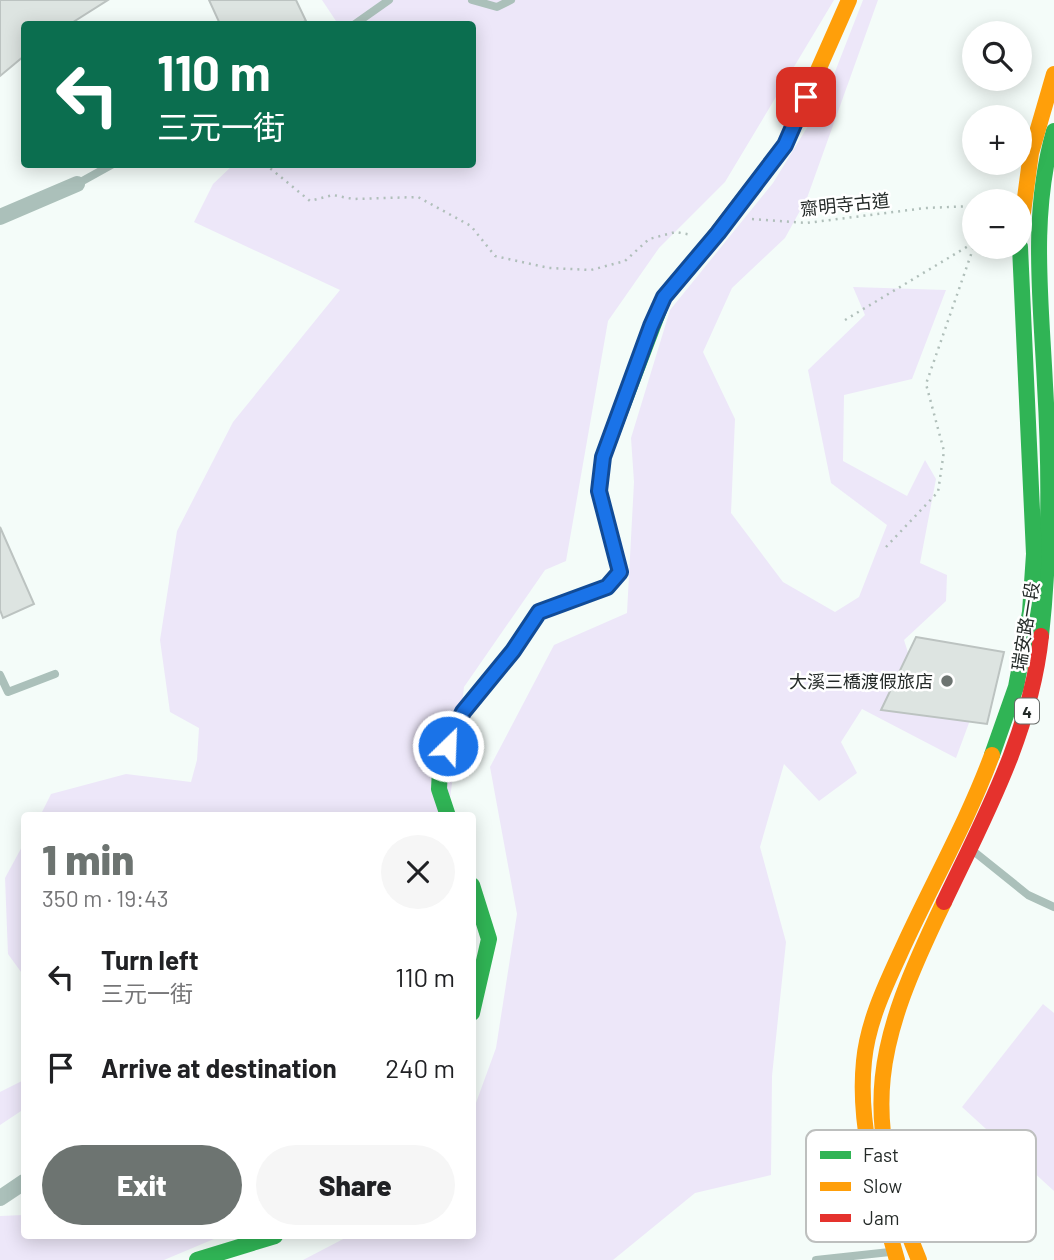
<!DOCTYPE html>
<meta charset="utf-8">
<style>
body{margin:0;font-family:Barlow,"Noto Sans TC",sans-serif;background:#f6f6f6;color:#202124;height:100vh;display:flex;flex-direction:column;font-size:26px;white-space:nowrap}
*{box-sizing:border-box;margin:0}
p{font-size:23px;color:#757577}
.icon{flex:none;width:38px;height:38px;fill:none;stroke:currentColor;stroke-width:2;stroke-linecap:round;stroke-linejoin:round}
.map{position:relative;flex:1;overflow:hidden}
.side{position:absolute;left:21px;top:812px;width:455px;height:427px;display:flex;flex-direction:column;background:#fff;border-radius:7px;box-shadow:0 4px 18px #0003}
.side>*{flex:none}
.guide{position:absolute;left:21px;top:21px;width:455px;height:147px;border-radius:7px;box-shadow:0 4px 18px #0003;background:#0b6e4f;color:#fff;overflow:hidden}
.controls{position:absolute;left:962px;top:21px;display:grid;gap:14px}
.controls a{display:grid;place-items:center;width:70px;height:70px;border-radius:50%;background:#fff;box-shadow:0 4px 18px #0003;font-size:35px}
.pin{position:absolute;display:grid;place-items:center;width:60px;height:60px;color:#fff;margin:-30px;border-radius:14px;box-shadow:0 4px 10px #0006}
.me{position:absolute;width:77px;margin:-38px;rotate:24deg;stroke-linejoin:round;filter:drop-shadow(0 0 5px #0008)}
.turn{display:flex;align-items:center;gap:24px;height:147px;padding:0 21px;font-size:32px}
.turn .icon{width:91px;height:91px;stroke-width:2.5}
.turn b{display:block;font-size:49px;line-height:60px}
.round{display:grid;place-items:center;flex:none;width:74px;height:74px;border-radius:37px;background:#f6f6f6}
.headline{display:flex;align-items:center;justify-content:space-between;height:119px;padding:0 21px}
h1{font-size:42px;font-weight:800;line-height:52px;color:#6d7471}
.button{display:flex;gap:14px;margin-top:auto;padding:14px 21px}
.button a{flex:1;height:80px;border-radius:42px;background:#6d7471;color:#fff;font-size:28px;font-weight:800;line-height:80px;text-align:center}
.button a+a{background:#f6f6f6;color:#202124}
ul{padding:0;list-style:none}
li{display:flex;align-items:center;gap:21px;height:91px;padding:0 21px}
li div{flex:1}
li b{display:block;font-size:26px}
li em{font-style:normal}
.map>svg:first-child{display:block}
</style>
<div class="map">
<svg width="1054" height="1260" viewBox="0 0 1054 1260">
<rect width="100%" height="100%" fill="#f4fcf9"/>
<g fill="#ede7f9">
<polygon points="322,0 834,0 725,182 659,248 608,321 566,561 545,570 464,687 448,815 40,816 51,794 126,774 191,782 197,760 199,728 170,712 160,640 177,531 233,422 340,290 194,222 213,184 233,165 472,164 472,24 338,24"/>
<polygon points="863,0 878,0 807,198 785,238 732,288 703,352 735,419 731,513 783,582 835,612 859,597 887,525 831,483 808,370 865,315 853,287 946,290 912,379 844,395 843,461 907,496 925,460 936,479 920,563 947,575 946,601 904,640 910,659 986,677 956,758 862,709 841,742 857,773 819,801 784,764 760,847 786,942 772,1076 771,1175 695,1193 613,1260 303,1260 349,1236 472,1236 473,1111 496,1048 517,914 490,767 554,645 627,613 634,482 631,438 670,310 773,183 824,100"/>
<polygon points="24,843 24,976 8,954 5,878"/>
<polygon points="1043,1004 1054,1013 1054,1191 962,1107"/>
<polygon points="24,1080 24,1109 0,1125 0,1092"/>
<polygon points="24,1215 24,1236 221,1236 164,1260 0,1260 0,1216"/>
</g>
<g fill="#dde4e1" stroke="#bcc3c1" stroke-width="2">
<polygon points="0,0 108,0 70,24 24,24 24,56 0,76"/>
<polygon points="209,0 296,0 306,21 298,24 220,24"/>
<polygon points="0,527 34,604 3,618 0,610"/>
<polygon points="916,637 1004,652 987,724 881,710"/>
</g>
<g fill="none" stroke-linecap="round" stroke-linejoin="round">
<g stroke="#b0bfba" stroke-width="2.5" stroke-dasharray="2 5" stroke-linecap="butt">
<polyline points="265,164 310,201 333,195 353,199 418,197 471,226 495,256 549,268 591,270 625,261 649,239 676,232 692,235"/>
<polyline points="752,219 806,223 925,208 975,206"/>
<polyline points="845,320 975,242"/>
<polyline points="886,547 938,492 944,451 926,384 975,243"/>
</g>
<g stroke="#abc0ba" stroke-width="8">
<polyline points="472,0 497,7 511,0"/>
<polyline points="355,24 389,0"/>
<polyline points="77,184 113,164"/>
<polyline points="0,675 8,692 55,674"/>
<polyline points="972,850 1028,895 1054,907"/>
<polyline points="816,1260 890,1252"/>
</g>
<g stroke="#abc0ba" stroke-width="16">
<polyline points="0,217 77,184"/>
<polyline points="0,1198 24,1182"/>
</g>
<g stroke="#30b455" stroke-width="16">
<path d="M1041,636c9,-83 9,-167 4,-251 -4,-86 -15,-170 9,-254"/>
<polyline points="992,755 1016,687 1030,612 1034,554 1020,247"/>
<polyline points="448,816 439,789 440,770 463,712 513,651 539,612 607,587 620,572 599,490 603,457 664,297 704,250"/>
<polyline points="472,885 489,939 472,1013"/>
<polyline points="197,1260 275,1236"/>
</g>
<g stroke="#ff9f0a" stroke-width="16">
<polyline points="1020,235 1031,153 1054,74"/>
<polyline points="704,250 785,145 849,0"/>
<path d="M897,1260c-18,-65 -40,-131 -33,-199 4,-41 23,-79 40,-116 29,-63 64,-125 88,-190"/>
<path d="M919,1260c-62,-150 -43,-217 25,-358"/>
</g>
<path stroke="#e5322d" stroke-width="16" d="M944,902c41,-86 87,-170 97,-266"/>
</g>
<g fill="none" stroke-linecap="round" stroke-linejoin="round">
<g stroke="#114b97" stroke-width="18">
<polyline id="route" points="448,746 463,712 513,651 539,612 607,587 620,572 599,491 603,457 651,326 664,297 718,233 785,145 806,97"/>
</g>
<use href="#route" stroke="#1a73e8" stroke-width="12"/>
</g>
<circle fill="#6d7471" stroke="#fff" stroke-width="2.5" cx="947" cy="681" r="7"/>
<g text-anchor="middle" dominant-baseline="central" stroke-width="5" stroke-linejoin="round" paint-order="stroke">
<rect fill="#fff" stroke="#666a68" stroke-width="2" x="1015" y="698.5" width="24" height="25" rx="5"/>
<g font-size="16" font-weight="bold" fill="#242a28">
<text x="1027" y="711">4</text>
</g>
<g font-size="18" fill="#242a28" stroke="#fff">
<text transform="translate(845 204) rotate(-6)">齋明寺古道</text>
<text transform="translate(1025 626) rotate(-81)">瑞安路一段</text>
</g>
<g font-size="18" fill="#242a28" stroke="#fff" text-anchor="end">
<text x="933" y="681">大溪三橋渡假旅店</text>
</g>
</g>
<rect x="806" y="1130" width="230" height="112" rx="10" fill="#fff" stroke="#bdbfbe" stroke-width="2"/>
<rect x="820" y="1151" width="31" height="8" fill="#30b455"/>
<rect x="820" y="1182" width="31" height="9" fill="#ff9f0a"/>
<rect x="820" y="1214" width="31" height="8" fill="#e5322d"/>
<g font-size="19" fill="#242a28">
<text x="863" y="1162">Fast</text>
<text x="863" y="1193">Slow</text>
<text x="863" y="1225">Jam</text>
</g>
</svg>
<div class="controls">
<a><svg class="icon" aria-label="search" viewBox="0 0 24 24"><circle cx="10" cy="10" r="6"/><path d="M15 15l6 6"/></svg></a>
<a>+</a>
<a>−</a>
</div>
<div class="pin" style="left:806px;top:97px;background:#d93025"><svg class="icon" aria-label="arrive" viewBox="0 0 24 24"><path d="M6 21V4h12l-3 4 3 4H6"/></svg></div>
<svg class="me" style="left:448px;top:746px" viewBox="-20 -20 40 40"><circle r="17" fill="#1a73e8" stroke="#fff" stroke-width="3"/><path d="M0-11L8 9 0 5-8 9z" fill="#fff"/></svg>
<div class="guide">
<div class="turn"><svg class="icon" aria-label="left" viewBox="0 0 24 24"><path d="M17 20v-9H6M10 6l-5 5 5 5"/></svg><div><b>110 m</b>三元一街</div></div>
</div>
<section class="side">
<div class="headline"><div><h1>1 min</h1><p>350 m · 19:43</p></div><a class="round"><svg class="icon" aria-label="close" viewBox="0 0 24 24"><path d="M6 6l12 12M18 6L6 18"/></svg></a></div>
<ul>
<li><svg class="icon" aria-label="left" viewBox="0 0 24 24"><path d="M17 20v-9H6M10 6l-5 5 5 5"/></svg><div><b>Turn left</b><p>三元一街</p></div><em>110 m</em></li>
<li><svg class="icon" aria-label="arrive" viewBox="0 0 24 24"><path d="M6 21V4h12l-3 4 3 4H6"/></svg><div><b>Arrive at destination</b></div><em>240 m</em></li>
</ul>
<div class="button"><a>Exit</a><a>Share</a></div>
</section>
</div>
